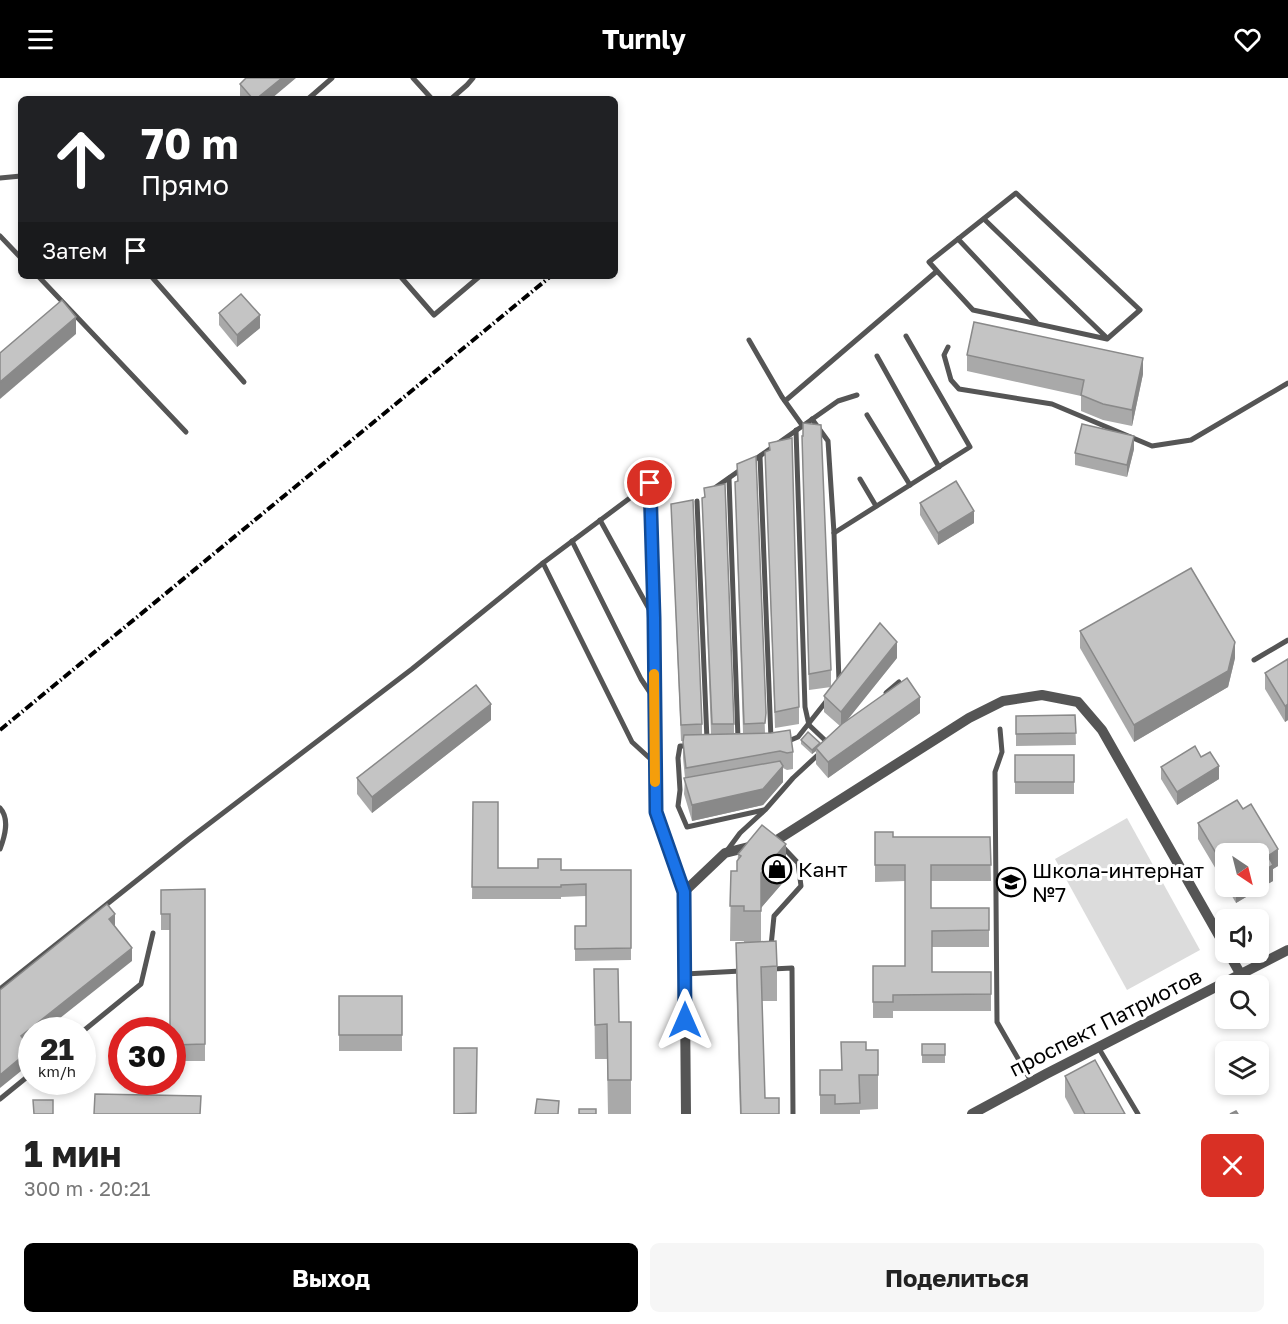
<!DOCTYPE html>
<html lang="ru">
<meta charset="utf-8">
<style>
body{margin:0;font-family:"Golos Text",sans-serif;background:#f6f6f6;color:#222;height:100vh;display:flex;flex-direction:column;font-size:22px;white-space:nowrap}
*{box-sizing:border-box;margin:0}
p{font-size:20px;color:#767676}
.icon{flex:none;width:33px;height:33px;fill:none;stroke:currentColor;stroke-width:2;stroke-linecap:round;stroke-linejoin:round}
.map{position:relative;height:1036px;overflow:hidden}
.details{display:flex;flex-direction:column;background:#fff;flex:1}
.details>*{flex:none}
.guide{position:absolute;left:18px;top:18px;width:600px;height:183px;border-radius:9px;box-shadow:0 3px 9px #0003;background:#202124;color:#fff;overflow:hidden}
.needle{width:39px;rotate:145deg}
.buttons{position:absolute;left:1215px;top:765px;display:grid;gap:12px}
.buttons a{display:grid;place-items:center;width:54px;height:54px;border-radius:9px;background:#fff;box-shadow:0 3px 9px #0003;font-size:30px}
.speed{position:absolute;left:18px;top:939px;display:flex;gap:12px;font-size:30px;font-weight:700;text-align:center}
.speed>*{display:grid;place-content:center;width:78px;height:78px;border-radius:50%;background:#fff;box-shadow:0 3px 9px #0003;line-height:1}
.speed small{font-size:15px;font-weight:400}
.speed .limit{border:9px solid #d22;background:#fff;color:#111}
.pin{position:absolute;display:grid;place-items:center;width:51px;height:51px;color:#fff;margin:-26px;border:3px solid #fff;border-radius:50%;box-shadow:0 2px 6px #0007}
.me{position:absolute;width:66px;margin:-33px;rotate:0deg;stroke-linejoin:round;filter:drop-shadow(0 0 4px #0008)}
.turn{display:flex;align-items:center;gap:21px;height:126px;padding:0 24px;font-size:27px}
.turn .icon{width:78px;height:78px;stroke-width:2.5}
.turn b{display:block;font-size:42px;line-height:51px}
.then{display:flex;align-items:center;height:57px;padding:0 24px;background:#0003;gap:12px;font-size:22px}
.round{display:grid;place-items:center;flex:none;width:63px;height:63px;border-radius:9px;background:#f6f6f6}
.head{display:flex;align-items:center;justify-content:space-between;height:102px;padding:0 24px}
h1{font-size:36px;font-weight:700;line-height:45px}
.button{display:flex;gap:12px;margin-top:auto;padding:12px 24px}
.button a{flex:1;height:69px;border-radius:9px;background:#000;color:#fff;font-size:24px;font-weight:700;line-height:69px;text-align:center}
.button a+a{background:#f6f6f6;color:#222}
header{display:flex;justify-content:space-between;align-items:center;height:78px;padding:0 24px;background:#000;color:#fff;font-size:27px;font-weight:700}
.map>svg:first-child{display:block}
</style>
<header><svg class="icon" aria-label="menu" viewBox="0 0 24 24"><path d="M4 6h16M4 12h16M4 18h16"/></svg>Turnly<svg class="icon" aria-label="heart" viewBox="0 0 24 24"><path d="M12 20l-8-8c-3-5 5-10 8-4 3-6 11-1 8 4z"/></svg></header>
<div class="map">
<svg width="1288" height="1036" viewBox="0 0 1288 1036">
<rect width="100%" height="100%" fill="#fff"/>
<polygon fill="#dcdcdc" points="1127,740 1200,872 1127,912 1055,781"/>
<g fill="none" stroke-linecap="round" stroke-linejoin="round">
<g stroke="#555" stroke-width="5">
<polyline points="413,0 432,21"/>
<polyline points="308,21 332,0"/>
<polyline points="451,21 467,7 473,0"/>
<polyline points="0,100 21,98"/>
<polyline points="984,141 1106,259"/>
<polyline points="0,158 21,180"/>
<polyline points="958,161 1036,244"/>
<polyline points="38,198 186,354"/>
<polyline points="151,198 244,304"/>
<polyline points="400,198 434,237 480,198"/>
<polyline points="749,262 782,319 802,347"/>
<polyline points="948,269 944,277 951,302 959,311 1052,326 1152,368 1191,362 1288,305"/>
<polyline points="877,278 939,389"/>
<polyline points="785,323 937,193 973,232 1107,261 1140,232 1016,115 929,184 937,193"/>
<polyline points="867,337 910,407"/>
<polyline points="812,341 828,363 834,455 839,604"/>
<polyline points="796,352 805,629 809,647 829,666"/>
<polyline points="760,378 771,661"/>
<polyline points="750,385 838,323 857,317"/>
<polyline points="729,400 738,661"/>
<polyline points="860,401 876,428"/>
<polyline points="716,409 743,390"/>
<polyline points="697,423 707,662"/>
<polyline points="600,442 654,540 650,405"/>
<polyline points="834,455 970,369 906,258"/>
<polyline points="572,463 641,601 653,619"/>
<polyline points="543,485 632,664 655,685"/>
<polyline points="654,540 656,734 684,814"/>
<polyline points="1254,582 1288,562"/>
<polyline points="886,615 899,604"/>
<polyline points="1000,651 1002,674 995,694 997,944 1031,1003"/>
<polyline points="786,664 798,659 828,621"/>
<polyline points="689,668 680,668 678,680 680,712 678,728 687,749 764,732"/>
<path d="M0,730c10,11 5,28 0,41"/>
<polyline points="726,774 740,755 765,732 793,700 821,674"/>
<polyline points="771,868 774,838 801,808 798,785 782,768"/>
<polyline points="772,891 792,890 793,1036"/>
<polyline points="685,896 741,893"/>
<polyline points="0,911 189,761 412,591 543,485 650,405"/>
<polyline points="82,954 141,906 153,855"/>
<polyline points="1098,969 1138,1036"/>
<polyline points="0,1021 32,995"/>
</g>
<g stroke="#555" stroke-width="10">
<polyline points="1228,874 1241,897"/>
<polyline points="686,1036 684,814 725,775 777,762 969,640 1003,623 1042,617 1078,624 1102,652 1226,870"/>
<polyline points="972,1036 1046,996 1288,872"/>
</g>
<polyline stroke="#000" stroke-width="4" stroke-dasharray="9 3 1.5 3" stroke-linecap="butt" points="0,652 551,198"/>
</g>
<g fill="#a9a9a9">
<polygon points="240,6 271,21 242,21 240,18"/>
<polygon points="219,235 260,250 237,269 219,247"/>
<polygon points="967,277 1143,296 1132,348 1103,342 1081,333 1081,318 967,293"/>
<polygon points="802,358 803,358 831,592 831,609 809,612"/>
<polygon points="1134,371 1127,399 1075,387 1075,375"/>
<polygon points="765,374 799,629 799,646 775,650"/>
<polygon points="756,378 765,655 793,674 793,691 787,692 783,690 783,704 763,727 692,743 684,716 685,700 683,680 683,663 681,663 671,426 702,646 702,656 711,656 702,420 734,646 734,655 743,655 735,404 737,403 737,386"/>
<polygon points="920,425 974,445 938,467 920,437"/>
<polygon points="1080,553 1235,580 1228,609 1134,664 1080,570"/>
<polygon points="897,580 846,643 920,635 828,700 816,686 816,673 812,676 801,666 801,662 820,666 840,648 824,634 824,618"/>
<polygon points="1288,581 1288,642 1285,644 1265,611 1265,595"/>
<polygon points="1075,637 1076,667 1016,668 1016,638"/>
<polygon points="491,642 372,735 357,716 357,700"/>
<rect x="1015" y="677" width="59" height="39"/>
<polygon points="1201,679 1219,701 1177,727 1161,701 1161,689"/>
<polygon points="473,724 498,790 561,792 631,792 631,882 575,883 575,848 586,848 586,818 561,819 561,821 472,821"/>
<polygon points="1198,745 1278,788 1273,791 1273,803 1236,825 1226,808 1258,808 1226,776 1226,808 1198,761"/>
<polygon points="875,754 893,759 990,759 991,803 931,803 931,830 989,830 989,869 932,869 932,894 991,894 991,933 893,933 893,940 873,940 873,888 905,888 905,803 875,804"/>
<polygon points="738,776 786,801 761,830 761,864 777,888 777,923 762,923 765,1020 779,1036 740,1036 736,899 736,865 744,864 744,863 730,863 731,793 737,793"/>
<polygon points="205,811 205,983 172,983 170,852 161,852 161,812"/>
<polygon points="594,891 619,944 631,944 631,1036 608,1036 607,981 595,981"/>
<rect x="339" y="918" width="63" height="55"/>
<polygon points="841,964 866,972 878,972 878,1031 860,1032 860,1036 820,1036 820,992 841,992"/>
<rect x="922" y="966" width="23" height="19"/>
<polygon points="1065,998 1125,1036 1074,1036 1065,1019"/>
</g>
<g fill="#898989">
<polygon points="282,0 296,0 271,21 256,21"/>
<polygon points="260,237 260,250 237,269 237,257"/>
<polygon points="76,239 76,256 0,321 0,304"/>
<polygon points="1143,280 1143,296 1132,348 1132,332"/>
<polygon points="1134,358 1134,371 1127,399 1127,387"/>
<polygon points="974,433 974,445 938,467 938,455"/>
<polygon points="897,564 897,580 841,650 841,634"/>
<polygon points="1235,564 1235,580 1228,609 1134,664 1134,647"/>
<polygon points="920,619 920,635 828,700 828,684"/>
<polygon points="491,626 491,642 372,735 372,719"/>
<polygon points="1288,626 1288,642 1285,644 1285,628"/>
<polygon points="820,665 816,670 816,673 812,676 812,672"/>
<polygon points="783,688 783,704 763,727 692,743 692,727"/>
<polygon points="1219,688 1219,701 1177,727 1177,714"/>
<polygon points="786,766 786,801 761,830 761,867 761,795"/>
<polygon points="1278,771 1278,788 1273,791 1273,803 1236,825 1236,809 1258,808 1258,796 1268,778"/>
<polygon points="115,836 115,850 109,841"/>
<polygon points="132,870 132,883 45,952 32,952 32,963 21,972 21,958"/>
<polygon points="31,971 31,985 0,1010 0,997"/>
</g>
<g fill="#c4c4c4" stroke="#898989" stroke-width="1.5">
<polygon points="246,0 282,0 256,21 253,21 240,6"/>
<polygon points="241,216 260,237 237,257 219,235"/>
<polygon points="62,222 76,239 0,304 0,275"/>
<polygon points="974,244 1143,280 1132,332 1103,326 1081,317 1084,302 967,277"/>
<polygon points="803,345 821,347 831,592 809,596 802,358 803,358"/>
<polygon points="1082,346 1134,358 1127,387 1075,375"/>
<polygon points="792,360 799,629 775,634 765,374 770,372 769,365"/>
<polygon points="756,378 766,635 765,645 744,646 735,404 738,403 737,386"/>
<polygon points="956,403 974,433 938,455 920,425"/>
<polygon points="725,406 734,646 712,646 702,420 705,419 704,410"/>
<polygon points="693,422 702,646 681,647 671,426"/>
<polygon points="1191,490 1235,564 1228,593 1134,647 1080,553"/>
<polygon points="880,545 897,564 841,634 824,618"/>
<polygon points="1288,581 1288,626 1285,628 1265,595"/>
<polygon points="907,600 920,619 828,684 816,670 842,646"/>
<polygon points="476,607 491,626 372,719 357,700"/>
<polygon points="1075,637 1076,655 1016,656 1016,638"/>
<polygon points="790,652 793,674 787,675 780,673 686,690 683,664 684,657 771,655"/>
<polygon points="808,654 820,665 812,672 801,662"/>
<polygon points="1195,668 1201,679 1210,674 1219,688 1177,714 1161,689"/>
<rect x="1015" y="677" width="59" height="27"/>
<polygon points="780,683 783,688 763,711 692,727 684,700"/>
<polygon points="1237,722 1243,731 1251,726 1278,771 1268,778 1273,787 1258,796 1258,776 1226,776 1226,792 1198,745"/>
<polygon points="473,724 498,724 498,790 538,790 538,781 561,781 561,792 631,792 631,870 575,871 575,848 586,848 586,806 561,807 561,809 472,809"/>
<polygon points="762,747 786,766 761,795 761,833 744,833 744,828 730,828 731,793 737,793 737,783 741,778 738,776"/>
<polygon points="875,754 893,754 893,759 990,759 991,787 931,787 931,830 989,830 989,852 932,853 932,894 991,894 991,916 893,917 893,924 873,924 873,888 905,888 905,787 875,787"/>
<polygon points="205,811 205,966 172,967 172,952 170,952 170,836 161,836 161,812"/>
<polygon points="107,826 115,836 109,841 132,870 21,958 31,971 0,997 0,912"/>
<polygon points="776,863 777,888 761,889 765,1020 779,1020 779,1036 741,1036 736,865"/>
<polygon points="594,891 618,891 619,944 631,944 631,1002 608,1002 607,946 595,947"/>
<rect x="339" y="918" width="63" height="39"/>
<polygon points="841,964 866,964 866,972 878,972 878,997 859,997 860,1025 835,1026 835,1017 820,1017 820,992 842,992"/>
<rect x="922" y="966" width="23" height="11"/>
<polygon points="454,970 477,970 476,1035 454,1036"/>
<polygon points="1095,982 1125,1036 1085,1036 1065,998"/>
<polygon points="95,1016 201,1018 200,1036 94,1036"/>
<polygon points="537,1021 559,1023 558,1036 535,1036"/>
<polygon points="33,1022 53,1022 53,1036 34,1036"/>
<rect x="579" y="1031" width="17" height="5"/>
<polygon points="1236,1033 1238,1036 1230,1036"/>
</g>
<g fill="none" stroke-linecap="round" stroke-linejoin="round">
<g stroke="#114b97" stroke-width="15">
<polyline id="route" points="650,405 654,540 656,734 684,814 685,942"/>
</g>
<use href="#route" stroke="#1a73e8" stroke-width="10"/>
<polyline stroke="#f59e0b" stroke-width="10" points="654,596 655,704"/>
</g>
<defs>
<g id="shop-ring" transform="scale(1.5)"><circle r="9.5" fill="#fff" stroke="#000" stroke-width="1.5"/><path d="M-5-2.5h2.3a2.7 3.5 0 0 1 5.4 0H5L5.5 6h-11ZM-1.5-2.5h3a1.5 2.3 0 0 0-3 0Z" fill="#000"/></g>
<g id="school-ring" transform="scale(1.5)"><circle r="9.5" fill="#fff" stroke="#000" stroke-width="1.5"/><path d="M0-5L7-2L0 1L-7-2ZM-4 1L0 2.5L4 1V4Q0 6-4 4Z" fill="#000"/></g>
</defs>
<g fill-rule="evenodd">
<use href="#shop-ring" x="777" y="791"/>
<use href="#school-ring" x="1011" y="804"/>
</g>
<g text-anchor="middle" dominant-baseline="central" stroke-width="6" stroke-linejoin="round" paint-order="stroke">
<g font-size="21" fill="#000" stroke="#fff" text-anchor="start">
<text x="798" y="791">Кант</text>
<text x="1032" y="792">Школа-интернат<tspan x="1032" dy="24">№7</tspan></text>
</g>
<g font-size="21" fill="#000" stroke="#fff">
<text transform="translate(1105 944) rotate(-27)">проспект Патриотов</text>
</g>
</g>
</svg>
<div class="buttons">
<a><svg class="needle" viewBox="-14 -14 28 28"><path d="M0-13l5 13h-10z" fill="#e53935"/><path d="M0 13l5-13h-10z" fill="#767676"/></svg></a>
<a><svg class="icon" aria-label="sound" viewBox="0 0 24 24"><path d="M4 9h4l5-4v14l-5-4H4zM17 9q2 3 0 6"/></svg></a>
<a><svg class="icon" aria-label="search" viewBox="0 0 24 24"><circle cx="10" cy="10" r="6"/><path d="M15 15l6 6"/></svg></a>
<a><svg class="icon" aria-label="layers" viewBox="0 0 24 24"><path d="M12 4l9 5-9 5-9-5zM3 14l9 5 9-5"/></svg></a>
</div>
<div class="speed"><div>21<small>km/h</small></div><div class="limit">30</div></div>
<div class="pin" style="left:650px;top:405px;background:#d93025"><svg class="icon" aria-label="arrive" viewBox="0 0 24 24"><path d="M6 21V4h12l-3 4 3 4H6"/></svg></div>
<svg class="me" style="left:685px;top:942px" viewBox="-20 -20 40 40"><path d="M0-17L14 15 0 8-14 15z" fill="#1a73e8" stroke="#fff" stroke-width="4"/></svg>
<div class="guide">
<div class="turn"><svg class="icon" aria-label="ahead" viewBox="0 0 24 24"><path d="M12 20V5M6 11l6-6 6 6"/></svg><div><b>70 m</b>Прямо</div></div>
<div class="then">Затем<svg class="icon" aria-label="arrive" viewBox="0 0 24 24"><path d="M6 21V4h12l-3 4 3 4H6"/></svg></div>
</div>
</div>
<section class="details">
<div class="head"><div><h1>1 мин</h1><p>300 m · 20:21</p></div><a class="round" style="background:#d93025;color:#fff"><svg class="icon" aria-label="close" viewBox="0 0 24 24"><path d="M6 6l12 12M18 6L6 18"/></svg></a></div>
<div class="button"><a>Выход</a><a>Поделиться</a></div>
</section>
